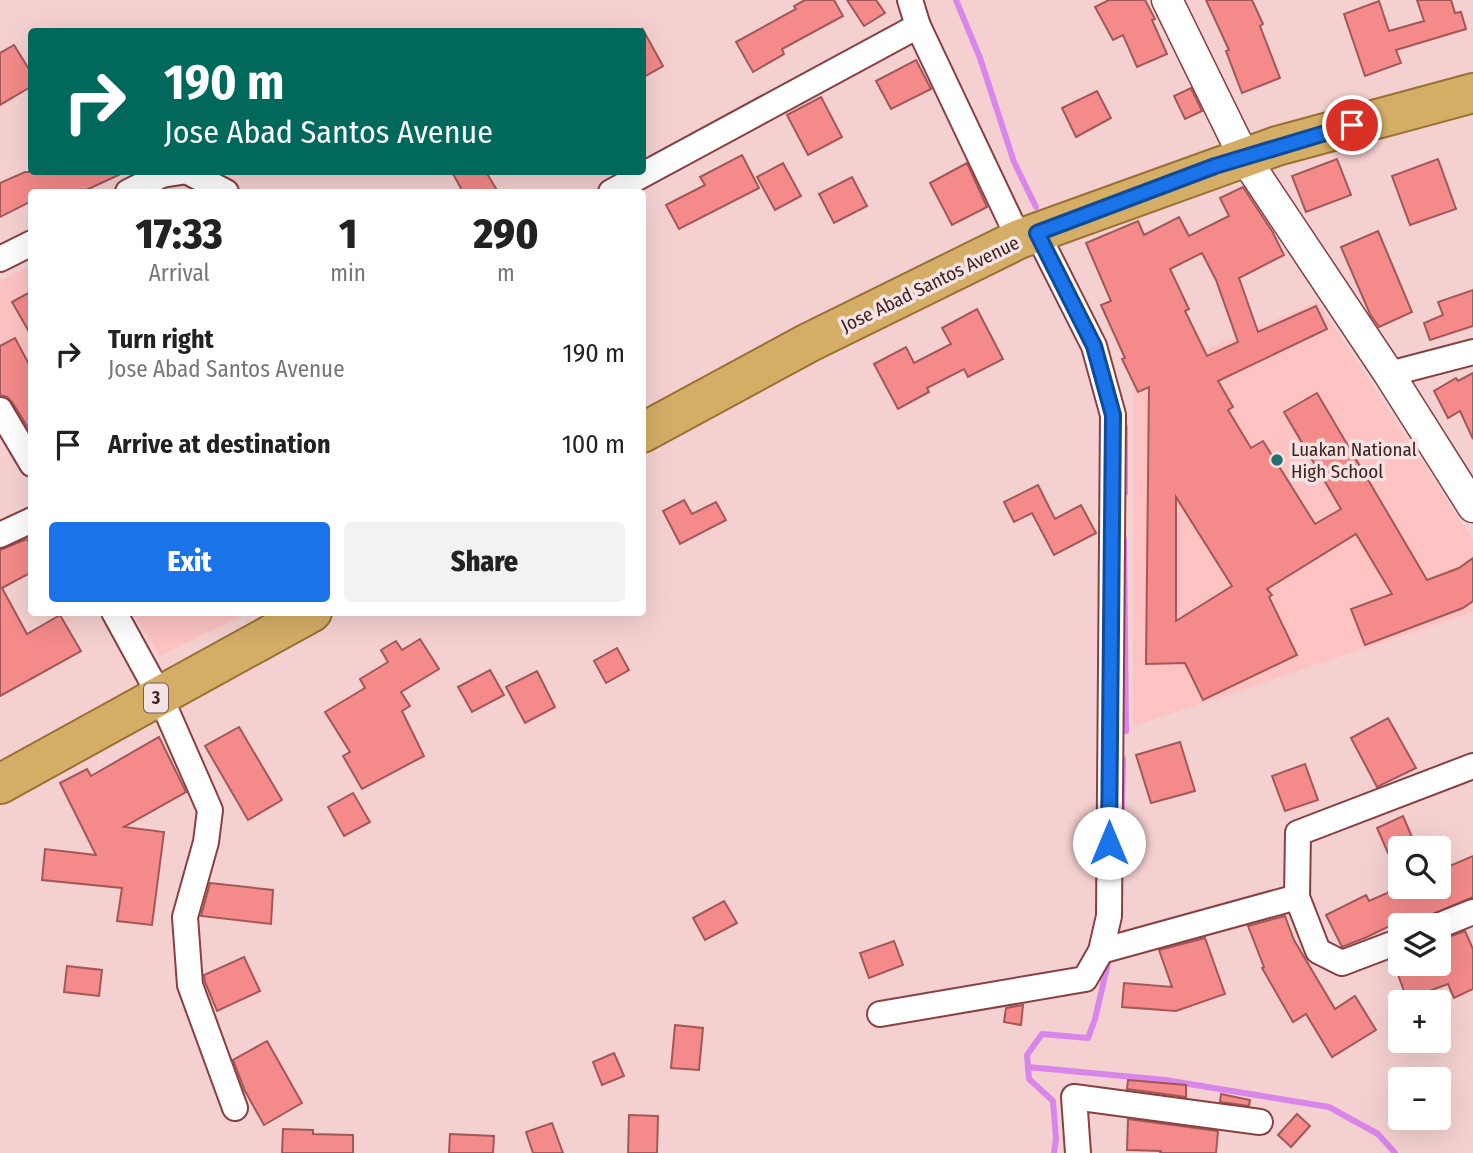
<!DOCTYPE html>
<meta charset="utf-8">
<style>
body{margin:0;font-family:"Fira Sans Condensed",sans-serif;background:#f2f2f2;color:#222;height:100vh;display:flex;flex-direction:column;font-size:26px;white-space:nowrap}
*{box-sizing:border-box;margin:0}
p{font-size:23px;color:#767676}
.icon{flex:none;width:38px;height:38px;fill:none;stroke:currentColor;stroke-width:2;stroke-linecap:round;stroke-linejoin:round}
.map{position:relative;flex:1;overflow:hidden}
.side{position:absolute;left:28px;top:189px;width:618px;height:427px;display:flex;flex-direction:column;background:#fff;border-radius:7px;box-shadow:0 7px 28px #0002}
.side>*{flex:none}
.top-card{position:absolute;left:28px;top:28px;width:618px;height:147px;border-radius:7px;box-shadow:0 7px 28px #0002;background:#00695c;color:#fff;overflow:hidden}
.fabs{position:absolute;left:1388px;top:836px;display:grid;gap:14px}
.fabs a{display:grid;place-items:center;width:63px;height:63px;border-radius:7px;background:#fff;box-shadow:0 7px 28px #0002;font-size:35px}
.pin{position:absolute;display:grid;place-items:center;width:60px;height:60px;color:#fff;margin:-30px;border:4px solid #fff;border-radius:50%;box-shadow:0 2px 7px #0007}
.me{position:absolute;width:77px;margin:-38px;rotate:0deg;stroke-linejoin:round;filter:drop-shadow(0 0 5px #0008)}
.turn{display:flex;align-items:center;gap:24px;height:147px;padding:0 21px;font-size:32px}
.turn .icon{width:91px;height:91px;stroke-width:2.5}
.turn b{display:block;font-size:49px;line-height:60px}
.eta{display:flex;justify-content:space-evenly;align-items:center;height:119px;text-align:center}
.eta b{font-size:42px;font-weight:800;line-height:49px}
.action{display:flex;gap:14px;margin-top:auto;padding:14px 21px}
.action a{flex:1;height:80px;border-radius:7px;background:#1a73e8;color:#fff;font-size:28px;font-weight:800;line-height:80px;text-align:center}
.action a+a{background:#f2f2f2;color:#222}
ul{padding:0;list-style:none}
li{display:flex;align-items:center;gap:21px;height:91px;padding:0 21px}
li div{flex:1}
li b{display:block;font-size:26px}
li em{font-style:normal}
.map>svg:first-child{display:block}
</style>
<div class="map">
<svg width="1473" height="1153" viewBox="0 0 1473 1153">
<rect width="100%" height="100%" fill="#f4d1d0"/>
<g fill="#fcc3c2">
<polygon points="31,265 31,445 0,393 0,281"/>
<polygon points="1318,302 1473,540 1473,612 1133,726 1133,380"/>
<polygon points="133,613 247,613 160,656"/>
</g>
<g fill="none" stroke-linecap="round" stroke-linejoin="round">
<g stroke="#d886e9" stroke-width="6">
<polyline points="956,0 980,58 1014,162 1036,207"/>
<polyline points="1125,493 1125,427"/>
<polyline points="1124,539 1126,731"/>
<polyline points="1121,844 1123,759"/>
<polyline points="1028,1067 1165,1080 1329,1107 1378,1134 1395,1153"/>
<polyline points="1054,1153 1056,1139 1053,1101 1029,1079 1027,1055 1042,1034 1088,1038 1095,1019 1108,963"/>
</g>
</g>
<g fill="#f48a8a" stroke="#a25858" stroke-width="2" fill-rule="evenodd">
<polygon points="805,0 834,0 843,16 782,49 784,54 753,72 736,42 796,9 794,6"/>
<polygon points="847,0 876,0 885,13 864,26"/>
<polygon points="1109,0 1145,0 1155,19 1152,20 1167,54 1137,67 1123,35 1113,40 1095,7"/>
<polygon points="1206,0 1252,0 1263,24 1260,26 1280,78 1242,93 1226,51 1229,50"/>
<polygon points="1417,0 1451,0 1455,13 1461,12 1466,29 1396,50 1401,63 1365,76 1344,14 1379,1 1389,31 1424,21"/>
<polygon points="642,28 663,66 642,78"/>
<polygon points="14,45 32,74 32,86 0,105 0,53"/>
<polygon points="916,60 931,89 891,109 876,81"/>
<polygon points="1191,88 1202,111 1185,119 1174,96"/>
<polygon points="1097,91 1111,118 1076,137 1062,108"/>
<polygon points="821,97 842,137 808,155 787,115"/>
<polygon points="742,155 759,188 679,229 666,205 705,185 700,177"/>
<polygon points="1337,159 1351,195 1306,212 1292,176"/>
<polygon points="1438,159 1456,209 1410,225 1392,176"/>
<polygon points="783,163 801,196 775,210 757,177"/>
<polygon points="967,163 987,207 952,225 930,183"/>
<polygon points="25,172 125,172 82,192 32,192 32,201 0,217 0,183"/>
<polygon points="452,172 486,172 498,192 463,192"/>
<polygon points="852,177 867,206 834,223 819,194"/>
<path d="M1243,187l29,44 12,24 -45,23 19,54 58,-26 11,23 -109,52 15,26 -5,3 23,38 12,-7 52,83 26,-15 -57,-97 33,-19 110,187 32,-12 14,-10v43l-10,7 -98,37 -14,-36 41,-15 -36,-60 -89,55 5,6 -3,2 28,58 -94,45 -18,-37 -39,1 3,-277 -11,5 -16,-33 3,-1 -24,-53 10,-4 -25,-58 52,-22 6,14 35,-18 10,19 40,-20 -9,-18zM1202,253l14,27 22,62 -31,14 -22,-45 4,-2 -19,-40zM1176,497l56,89 -56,35z"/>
<polygon points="1378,231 1412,312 1379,327 1370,314 1341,247"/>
<polygon points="1473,290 1473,326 1430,340 1424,323 1443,315 1438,302"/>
<polygon points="32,291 32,337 12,302"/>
<polygon points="977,309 1003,359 968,377 964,369 927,388 929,392 898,409 874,364 906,347 914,363 951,344 942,328"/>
<polygon points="15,338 32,370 32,434 12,402 7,397 0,395 0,346"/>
<polygon points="1473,373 1473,439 1460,411 1448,418 1434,391 1456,378 1458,381"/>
<polygon points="1038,485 1055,519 1081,505 1096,533 1054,555 1032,513 1014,522 1004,502"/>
<polygon points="684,500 692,514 716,502 726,520 680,544 663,511"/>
<polygon points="27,539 32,547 32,572 2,588 27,634 60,615 81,651 0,696 0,550"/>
<polygon points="420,639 439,669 401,692 410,706 402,711 424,756 362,789 343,756 350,752 325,712 365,688 360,679 388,662 381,650 396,641 402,650"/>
<polygon points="617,648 629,670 606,683 594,661"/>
<polygon points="490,670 504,695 472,712 458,687"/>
<polygon points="537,671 555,707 525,723 506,687"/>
<polygon points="1388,718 1416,768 1377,787 1351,738"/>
<polygon points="239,727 282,800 248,820 205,746"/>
<polygon points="159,737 186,792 124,827 164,832 152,925 117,921 122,888 42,880 45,849 96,855 60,783 87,769 91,776"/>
<polygon points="1180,742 1195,791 1151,803 1136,755"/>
<polygon points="1305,764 1318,800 1285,811 1272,776"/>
<polygon points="353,793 370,822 344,836 328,807"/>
<polygon points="1403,816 1417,849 1400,849 1400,880 1377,828"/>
<polygon points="1473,856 1473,897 1407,925 1404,919 1367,937 1342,947 1326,915 1366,895 1369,901 1401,887 1438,887 1438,871"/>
<polygon points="210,883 273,890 271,924 201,916"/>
<polygon points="724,901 737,923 705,940 693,918"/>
<polygon points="1285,916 1294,940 1335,1009 1355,996 1376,1030 1332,1057 1306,1014 1293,1022 1262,968 1264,967 1248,926"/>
<polygon points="1465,931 1473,949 1473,989 1454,998 1448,984 1407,999 1394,964 1438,964 1438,941"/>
<polygon points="1205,938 1225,994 1176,1011 1122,1007 1124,983 1172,987 1159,950"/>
<polygon points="894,941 903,965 869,978 860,953"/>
<polygon points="244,957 260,991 217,1011 205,982 204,975"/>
<polygon points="67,966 102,970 99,996 64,992"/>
<polygon points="1023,1005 1021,1025 1004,1022 1006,1008"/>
<polygon points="675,1025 703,1028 699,1070 671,1068"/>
<polygon points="267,1041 302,1103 264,1125 245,1091 233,1060"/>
<polygon points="614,1053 624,1076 602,1085 593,1062"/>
<polygon points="1128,1080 1186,1085 1186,1097 1127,1089"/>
<polygon points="1221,1094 1250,1100 1249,1106 1220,1102"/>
<polygon points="1297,1114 1310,1126 1291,1147 1278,1135"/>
<polygon points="629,1115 658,1116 657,1153 628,1153"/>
<polygon points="1128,1119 1218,1131 1216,1153 1160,1153 1161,1151 1127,1150"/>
<polygon points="552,1123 563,1153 533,1153 526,1132"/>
<polygon points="283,1129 313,1130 313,1134 353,1135 353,1153 282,1153"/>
<polygon points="450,1134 494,1136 493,1153 449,1153"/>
</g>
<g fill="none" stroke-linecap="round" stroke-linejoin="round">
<g stroke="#884042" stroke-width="28">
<g id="minor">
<polyline points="910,0 918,26"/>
<polyline points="188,172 226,192"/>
<polyline points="128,192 162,175 181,172"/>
<polyline points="611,192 918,26 1019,239"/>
<polyline points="0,259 32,243"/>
<polyline points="1389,374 1473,352"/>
<polyline points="0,410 32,464"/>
<polyline points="0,535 32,520"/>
<polyline points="114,612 160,696 210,810 206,842 185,917 190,985 235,1108"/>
<polyline points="1438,926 1473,912"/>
<polyline points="1400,941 1342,963 1318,951 1297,897 1298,833 1473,766"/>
<polyline points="1101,951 1297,897"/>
<polyline points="880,1014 1085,979 1101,951 1109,916 1113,415 1094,346 1037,233"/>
<polyline points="1078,1153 1074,1097 1260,1122"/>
</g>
</g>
<g stroke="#884042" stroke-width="33">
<polyline id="tertiary" points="1167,0 1244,157 1389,374 1473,507"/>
</g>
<g stroke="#9a7034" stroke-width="42">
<g id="trunk">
<polyline points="642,433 808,343 1019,239 1277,146 1473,93"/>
<polyline points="0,784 312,612"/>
</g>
</g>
<use href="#minor" stroke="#fff" stroke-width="24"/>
<use href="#tertiary" stroke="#fff" stroke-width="30"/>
<use href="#trunk" stroke="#d4ae66" stroke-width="38"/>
</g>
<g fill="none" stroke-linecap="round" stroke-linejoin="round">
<g stroke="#114b97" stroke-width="18">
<polyline id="route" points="1109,843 1113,415 1094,346 1037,233 1215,166 1352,125"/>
</g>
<use href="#route" stroke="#1a73e8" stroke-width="12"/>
</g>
<circle fill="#257074" stroke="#f5e3e3" stroke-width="2.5" cx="1277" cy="460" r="7"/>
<g text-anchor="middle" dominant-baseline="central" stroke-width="7" stroke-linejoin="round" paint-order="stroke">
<rect fill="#f5e3e3" stroke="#775b5b" stroke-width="2" x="144" y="683.5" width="24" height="29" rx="5"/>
<g font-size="18" font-weight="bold" fill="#412121">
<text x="156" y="698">3</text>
</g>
<g font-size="19" fill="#412121" stroke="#f5e3e3">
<text transform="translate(930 284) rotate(-26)">Jose Abad Santos Avenue</text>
</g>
<g font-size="19" fill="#412121" stroke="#f5e3e3" text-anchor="start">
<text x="1291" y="449">Luakan National<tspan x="1291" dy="22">High School</tspan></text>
</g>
</g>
</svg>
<div class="fabs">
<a><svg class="icon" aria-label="search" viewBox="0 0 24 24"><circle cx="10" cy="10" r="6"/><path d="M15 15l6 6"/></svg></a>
<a><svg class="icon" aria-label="layers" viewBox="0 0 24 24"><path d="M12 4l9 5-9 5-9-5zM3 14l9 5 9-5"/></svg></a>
<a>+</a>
<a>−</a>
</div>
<div class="pin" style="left:1352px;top:125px;background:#d93025"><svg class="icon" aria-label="arrive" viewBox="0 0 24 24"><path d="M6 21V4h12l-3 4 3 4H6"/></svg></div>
<svg class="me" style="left:1109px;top:843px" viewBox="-20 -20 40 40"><circle r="19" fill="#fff"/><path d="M0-13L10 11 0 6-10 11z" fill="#1a73e8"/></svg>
<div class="top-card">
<div class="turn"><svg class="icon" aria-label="right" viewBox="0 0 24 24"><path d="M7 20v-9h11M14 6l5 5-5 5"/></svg><div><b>190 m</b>Jose Abad Santos Avenue</div></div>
</div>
<section class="side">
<div class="eta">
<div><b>17:33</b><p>Arrival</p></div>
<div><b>1</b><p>min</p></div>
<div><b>290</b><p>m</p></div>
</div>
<ul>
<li><svg class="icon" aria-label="right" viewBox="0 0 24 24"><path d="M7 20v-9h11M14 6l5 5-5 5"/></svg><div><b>Turn right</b><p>Jose Abad Santos Avenue</p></div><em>190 m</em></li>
<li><svg class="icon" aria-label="arrive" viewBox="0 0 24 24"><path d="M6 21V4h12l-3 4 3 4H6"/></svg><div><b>Arrive at destination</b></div><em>100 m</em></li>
</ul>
<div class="action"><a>Exit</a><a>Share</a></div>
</section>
</div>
